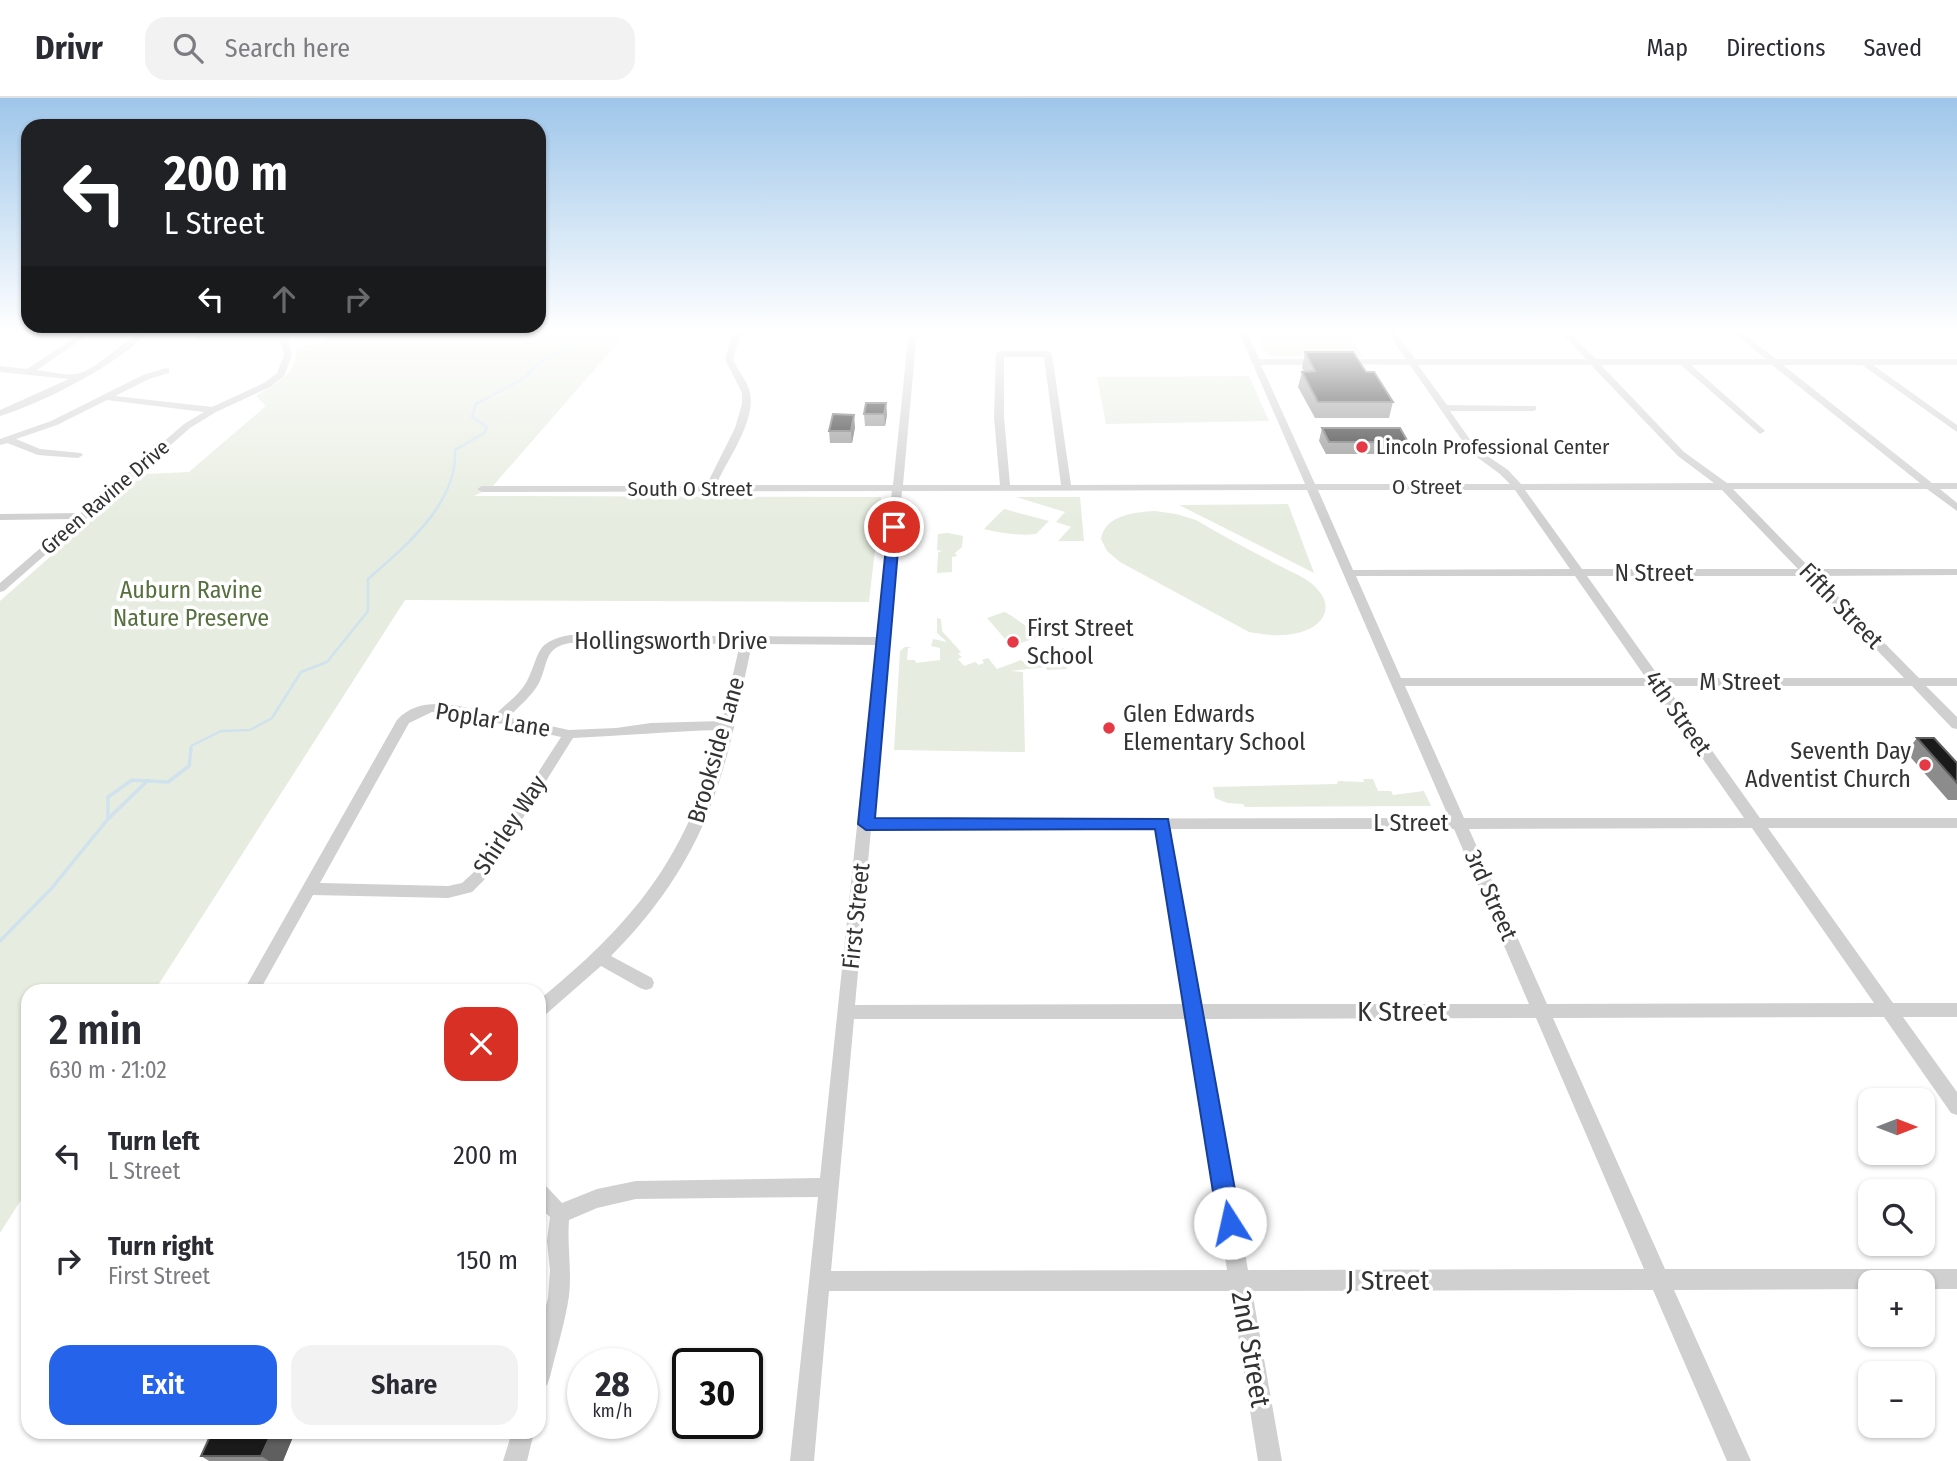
<!DOCTYPE html>
<meta charset="utf-8">
<style>
body{margin:0;font-family:"Fira Sans Condensed",sans-serif;background:#f2f2f3;color:#2b2b33;height:100vh;display:flex;flex-direction:column;font-size:26px;white-space:nowrap}
*{box-sizing:border-box;margin:0}
p{font-size:23px;color:#7c7c81}
.icon{flex:none;width:38px;height:38px;fill:none;stroke:currentColor;stroke-width:2;stroke-linecap:round;stroke-linejoin:round}
.map{position:relative;flex:1;overflow:hidden}
.drawer{position:absolute;left:21px;top:886px;width:525px;height:455px;display:flex;flex-direction:column;background:#fff;border-radius:21px;box-shadow:0 2px 5px #0004}
.drawer>*{flex:none}
.guide{position:absolute;left:21px;top:21px;width:525px;height:214px;border-radius:21px;box-shadow:0 2px 5px #0004;background:#202124;color:#fff;overflow:hidden}
.needle{width:46px;rotate:90deg}
.fabs{position:absolute;left:1858px;top:990px;display:grid;gap:14px}
.fabs a{display:grid;place-items:center;width:77px;height:77px;border-radius:14px;background:#fff;box-shadow:0 2px 5px #0004;font-size:35px}
.speed{position:absolute;left:567px;top:1250px;display:flex;gap:14px;font-size:35px;font-weight:700;text-align:center}
.speed>*{display:grid;place-content:center;width:91px;height:91px;border-radius:50%;background:#fff;box-shadow:0 2px 5px #0004;line-height:1}
.speed small{font-size:18px;font-weight:400}
.speed .limit{border:4px solid #111;border-radius:10px;background:#fff;color:#111}
.pin{position:absolute;display:grid;place-items:center;width:60px;height:60px;color:#fff;margin:-30px;border:4px solid #fff;border-radius:50%;box-shadow:0 2px 7px #0007}
.me{position:absolute;width:77px;margin:-38px;rotate:350deg;stroke-linejoin:round;filter:drop-shadow(0 0 5px #0008)}
.turn{display:flex;align-items:center;gap:24px;height:147px;padding:0 28px;font-size:32px}
.turn .icon{width:91px;height:91px;stroke-width:2.5}
.turn b{display:block;font-size:49px;line-height:60px}
.lanes{display:flex;align-items:center;height:66px;padding:0 28px;background:#0003;justify-content:center;gap:35px;direction:ltr}
.lanes .off{opacity:.35}
.round{display:grid;place-items:center;flex:none;width:74px;height:74px;border-radius:21px;background:#f2f2f3}
.summary{display:flex;align-items:center;justify-content:space-between;height:119px;padding:0 28px}
h1{font-size:42px;font-weight:600;line-height:52px}
.button{display:flex;gap:14px;margin-top:auto;padding:14px 28px}
.button a{flex:1;height:80px;border-radius:21px;background:#2563eb;color:#fff;font-size:28px;font-weight:600;line-height:80px;text-align:center}
.button a+a{background:#f2f2f3;color:#2b2b33}
ul{padding:0;list-style:none}
li{display:flex;align-items:center;gap:21px;height:105px;padding:0 28px}
li div{flex:1}
li b{display:block;font-size:26px}
li em{font-style:normal}
header{display:flex;align-items:center;gap:42px;box-sizing:border-box;height:98px;padding:0 35px;background:#fff;border-bottom:2px solid #e1e1e2}
header strong{font-size:33px}
nav{display:flex;gap:38px;margin-inline-start:auto;font-size:24px}
.search{width:490px;height:63px;background:#f2f2f3;display:flex;align-items:center;gap:18px;box-sizing:border-box;padding:0 24px;border-radius:21px;color:#7c7c81;font-size:26px}
.map>svg:first-child{display:block}
</style>
<header>
<strong>Drivr</strong>
<div class="search"><svg class="icon" aria-label="search" viewBox="0 0 24 24"><circle cx="10" cy="10" r="6"/><path d="M15 15l6 6"/></svg>Search here</div>
<nav><a>Map</a><a>Directions</a><a>Saved</a></nav>
</header>
<div class="map">
<svg width="1957" height="1363" viewBox="0 0 1957 1363">
<rect width="100%" height="100%" fill="#fff"/>
<g fill="#e6ecdf">
<path d="M335,232h294l-137,157 -18,9 407,1 -12,105 -464,-2 -250,390h-127v199l-28,44v-632l144,-127 45,-2 77,-66 -10,-10c18,-11 44,-24 40,-48l27,-6z"/>
<polygon points="1255,232 1346,232 1363,259 1270,258 1264,252"/>
<polygon points="1249,278 1269,323 1106,326 1097,279"/>
<polygon points="1016,399 1080,399 1084,443 1058,443 1071,429 1056,424 1065,414"/>
<polygon points="1288,406 1314,475 1179,407"/>
<path d="M1004,411l45,12 -13,13c-18,2 -35,-1 -52,-5z"/>
<path d="M1155,413l21,3 20,6c26,16 54,30 82,45 13,7 31,13 41,26 11,13 8,27 -6,36 -19,11 -43,9 -64,5l-129,-70 -13,-11 -6,-12c4,-24 34,-27 54,-28z"/>
<polygon points="948,435 963,438 962,449 955,455 957,458 952,459 952,474 937,475 938,454 943,453 937,452 938,436"/>
<path d="M1004,514c5,1 31,20 35,25l-28,9 -24,-28z"/>
<polygon points="937,520 941,521 942,533 961,554 958,556 962,559 958,561 964,568 975,564 979,567 984,565 982,562 988,560 997,571 1021,562 1025,565 1064,550 1067,571 1047,572 1046,569 1010,573 1023,574 1025,654 894,652 900,553 905,549 912,549 908,550 907,562 915,562 916,565 940,562 940,550 931,548 933,541 947,544 937,535"/>
<polygon points="1363,681 1373,681 1378,693 1391,693 1393,697 1424,693 1431,708 1245,709 1243,706 1227,705 1215,700 1213,689 1337,686 1338,683 1364,684"/>
</g>
<g fill="none" stroke-linecap="round" stroke-linejoin="round">
<path stroke="#cfe2ee" stroke-width="2.5" d="M191,653v-5l30,-15 29,-1 22,-12 29,-46 26,-10 41,-51v-32c37,-32 90,-76 87,-129l29,-17 3,-6 -15,-10 4,-13 47,-25 21,-20 27,-13 9,-16"/>
<g stroke="#cfe2ee" stroke-width="3.5">
<polyline points="108,721 146,684"/>
<polyline points="0,843 51,791 108,721 108,699 132,682 168,684 189,668 191,651"/>
</g>
<g fill="#d0d0d0" fill-rule="evenodd">
<polygon points="0,232 6,232 0,235"/>
<path d="M86,232h9l-58,40c12,1 27,6 39,4 23,-3 55,-45 75,-44 -34,35 -104,71 -151,86v-6l69,-31 -69,-7v-6l27,3z"/>
<polygon points="202,232 210,232 203,239 281,239 285,232 293,232 288,241 292,257 284,278 270,289 216,314 190,330 4,493 0,494 0,485 74,421 0,422 0,416 81,415 184,326 204,314 107,302 57,327 16,341 40,351 81,355 83,357 78,360 38,357 7,345 0,347 0,341 51,323 143,277 166,270 169,271 169,275 149,281 115,298 212,309 264,285 277,275 284,257 281,243 197,243 194,239"/>
<path d="M742,232h9l-12,9 -6,20c4,12 15,22 17,34 6,28 -23,67 -34,92h177l16,-155h8l-14,155h97l-6,-68 2,-63 4,-3h48l4,3 19,131 234,-1 -67,-154h8l13,29h62l4,3 -4,3h-60l54,119h195l-10,-10 -30,-22 -60,-87 -71,-1 -1,-2 4,-3h64l-20,-29h8l21,29h171l-27,-29h8l29,29h170l-36,-29h9l37,29h181v6h-84l84,60v7l-95,-67h-79l149,118h25v6h-17l17,14v8l-30,-22h-194l78,80h146v6l-139,1 101,102h38v8h-31l31,31v12l-5,-1 -40,-42h-246l94,132h197v10h-189l125,175h64v14h-54l54,75v23l-6,-2 -67,-96 -331,1 112,251h292v20h-34v-6h-52v6l-197,1 77,171h-24l-74,-171 -401,1 30,170h-24l-27,-170h-402l-15,170h-24l28,-264 -182,2 -39,9 -28,12c-2,26 3,51 0,76 -4,27 -13,55 -19,81l-3,8 -8,3v-55l9,-35 2,-28 -3,-29 3,-24 -11,-10v-23l7,2 16,17 35,-14 39,-8 184,-3 56,-533 -124,-1c-12,54 -21,109 -41,161 -21,57 -57,108 -100,151l41,22 2,5 -2,5 -6,2 -6,-2 -39,-22 -56,49 -6,2v-17c98,-80 150,-146 181,-270 -49,1 -98,6 -147,8l-89,142 -12,12 -24,6 -135,-3 -53,95h-16l153,-270c25,-28 68,-12 99,-6 10,-10 25,-21 31,-33 14,-28 7,-39 43,-46l307,2 15,-146 -410,1 -5,-3 5,-3h224l29,-58 7,-24v-11l-17,-34 6,-21zM1004,259h40l17,128h-51l-6,-68zM1418,267h173l87,91 36,27 -193,1 -13,-14 -32,-22 -26,-37h83l3,-1v-4l-89,-1zM1601,267h80l79,69 5,-3 -2,-2 -72,-64h81l148,118h-193l-43,-31zM1307,392l142,328 -577,1 30,-328zM1318,392h197l55,79 -217,1zM1525,392h197l76,79h-216zM1356,478h219l71,102h-245zM1587,478h218l99,102h-244zM570,545l170,1 -18,77 -71,2 -35,5 -47,2 -60,-13c9,-10 23,-21 30,-34 10,-20 4,-35 31,-40zM1405,588h247l92,132h-280zM432,614l20,1 109,24 -87,135 -12,11 -14,3 -128,-3 89,-160zM1752,730l122,175 -327,1 -78,-175zM871,731h285l28,175 -329,1zM1170,731h284l75,175h-328zM1536,920l108,251 -396,1 -44,-251zM854,921h333l40,251 -396,1z"/>
<polygon points="1018,232 1026,232 1026,233 1022,235"/>
<polygon points="512,1334 534,1334 527,1363 503,1363"/>
</g>
</g>
<g fill="#8c8c8c">
<polygon points="1305,254 1366,274 1393,304 1389,320 1315,320 1298,289 1302,274 1304,273 1302,270"/>
<polygon points="886,305 887,317 885,328 865,328 864,316"/>
<polygon points="855,329 852,345 830,345 829,333"/>
<polygon points="1322,330 1408,344 1405,356 1326,356 1319,343"/>
<polygon points="1917,640 1957,665 1957,702 1948,702 1906,654"/>
<polygon points="295,1334 283,1363 209,1363 201,1358"/>
</g>
<g fill="#5f5f5f">
<polygon points="886,305 887,317 885,328 884,316"/>
<polygon points="854,317 855,329 852,345 851,333"/>
<polygon points="272,1334 295,1334 283,1363 269,1363 261,1358"/>
</g>
<g fill="#1a1a1a" stroke="#5f5f5f" stroke-width="2">
<polygon points="1305,254 1353,254 1366,274 1374,274 1393,304 1318,304 1302,274 1315,273"/>
<polygon points="866,305 886,305 884,316 864,316"/>
<polygon points="833,316 854,317 851,333 829,333"/>
<polygon points="1322,330 1400,330 1408,344 1329,344"/>
<polygon points="1917,640 1934,640 1957,665 1957,685"/>
<polygon points="212,1334 272,1334 261,1358 201,1358"/>
</g>
<linearGradient id="sky" x2="0" y2="1"><stop stop-color="#9ec6ea"/><stop offset="0.55" stop-color="#fff"/><stop offset="1" stop-color="#fff" stop-opacity="0"/></linearGradient>
<rect width="1957" height="423" fill="url(#sky)"/>
<polygon fill="#2563eb" stroke="#184099" stroke-width="2" points="894,425 900,429 875,720 1168,721 1241,1125 1238,1132 1230,1136 1222,1132 1218,1125 1155,731 866,732 858,726 888,429"/>
<g fill="#e63946" stroke="#fff" stroke-width="2.5">
<circle cx="1362" cy="349" r="7"/>
<circle cx="1013" cy="544" r="7"/>
<circle cx="1109" cy="630" r="7"/>
<circle cx="1925" cy="667" r="7"/>
</g>
<g text-anchor="middle" dominant-baseline="central" stroke-width="7" stroke-linejoin="round" paint-order="stroke">
<g font-size="21" fill="#333" stroke="#fff" text-anchor="start">
<text x="1376" y="349">Lincoln Professional Center</text>
</g>
<g font-size="21" fill="#333" stroke="#fff">
<text x="1427" y="389">O Street</text>
<text x="690" y="391">South O Street</text>
<text transform="translate(105 399) rotate(-41)">Green Ravine Drive</text>
</g>
<g font-size="24" fill="#333" stroke="#fff">
<text x="1654" y="475">N Street</text>
<text transform="translate(1841 508) rotate(46)">Fifth Street</text>
<text x="671" y="543">Hollingsworth Drive</text>
<text x="1740" y="584">M Street</text>
<text transform="translate(1678 615) rotate(55)">4th Street</text>
<text transform="translate(493 622) rotate(9)">Poplar Lane</text>
<text transform="translate(716 652) rotate(-74)">Brookside Lane</text>
<text x="1411" y="725">L Street</text>
<text transform="translate(510 727) rotate(-57)">Shirley Way</text>
<text transform="translate(1491 797) rotate(66)">3rd Street</text>
<text transform="translate(856 818) rotate(-84)">First Street</text>
</g>
<g font-size="24" fill="#56703f" stroke="#fff">
<text x="191" y="492">Auburn Ravine<tspan x="191" dy="28">Nature Preserve</tspan></text>
</g>
<g font-size="24" fill="#333" stroke="#fff" text-anchor="start">
<text x="1027" y="530">First Street<tspan x="1027" dy="28">School</tspan></text>
<text x="1123" y="616">Glen Edwards<tspan x="1123" dy="28">Elementary School</tspan></text>
<text x="1911" y="653" text-anchor="end">Seventh Day<tspan x="1911" dy="28">Adventist Church</tspan></text>
</g>
<g font-size="28" fill="#333" stroke="#fff">
<text x="1402" y="913">K Street</text>
<text x="1388" y="1182">J Street</text>
<text transform="translate(1251 1251) rotate(80)">2nd Street</text>
</g>
</g>
</svg>
<div class="fabs">
<a><svg class="needle" viewBox="-14 -14 28 28"><path d="M0-13l5 13h-10z" fill="#e53935"/><path d="M0 13l5-13h-10z" fill="#7c7c81"/></svg></a>
<a><svg class="icon" aria-label="search" viewBox="0 0 24 24"><circle cx="10" cy="10" r="6"/><path d="M15 15l6 6"/></svg></a>
<a>+</a>
<a>−</a>
</div>
<div class="speed"><div>28<small>km/h</small></div><div class="limit">30</div></div>
<div class="pin" style="left:894px;top:429px;background:#d93025"><svg class="icon" aria-label="arrive" viewBox="0 0 24 24"><path d="M6 21V4h12l-3 4 3 4H6"/></svg></div>
<svg class="me" style="left:1230px;top:1125px" viewBox="-20 -20 40 40"><circle r="19" fill="#fff"/><path d="M0-13L10 11 0 6-10 11z" fill="#2563eb"/></svg>
<div class="guide">
<div class="turn"><svg class="icon" aria-label="left" viewBox="0 0 24 24"><path d="M17 20v-9H6M10 6l-5 5 5 5"/></svg><div><b>200 m</b>L Street</div></div>
<div class="lanes"><svg class="icon" aria-label="left" viewBox="0 0 24 24"><path d="M17 20v-9H6M10 6l-5 5 5 5"/></svg><svg class="icon off" aria-label="ahead" viewBox="0 0 24 24"><path d="M12 20V5M6 11l6-6 6 6"/></svg><svg class="icon off" aria-label="right" viewBox="0 0 24 24"><path d="M7 20v-9h11M14 6l5 5-5 5"/></svg></div>
</div>
<section class="drawer">
<div class="summary"><div><h1>2 min</h1><p>630 m · 21:02</p></div><a class="round" style="background:#d93025;color:#fff"><svg class="icon" aria-label="close" viewBox="0 0 24 24"><path d="M6 6l12 12M18 6L6 18"/></svg></a></div>
<ul>
<li><svg class="icon" aria-label="left" viewBox="0 0 24 24"><path d="M17 20v-9H6M10 6l-5 5 5 5"/></svg><div><b>Turn left</b><p>L Street</p></div><em>200 m</em></li>
<li><svg class="icon" aria-label="right" viewBox="0 0 24 24"><path d="M7 20v-9h11M14 6l5 5-5 5"/></svg><div><b>Turn right</b><p>First Street</p></div><em>150 m</em></li>
</ul>
<div class="button"><a>Exit</a><a>Share</a></div>
</section>
</div>
